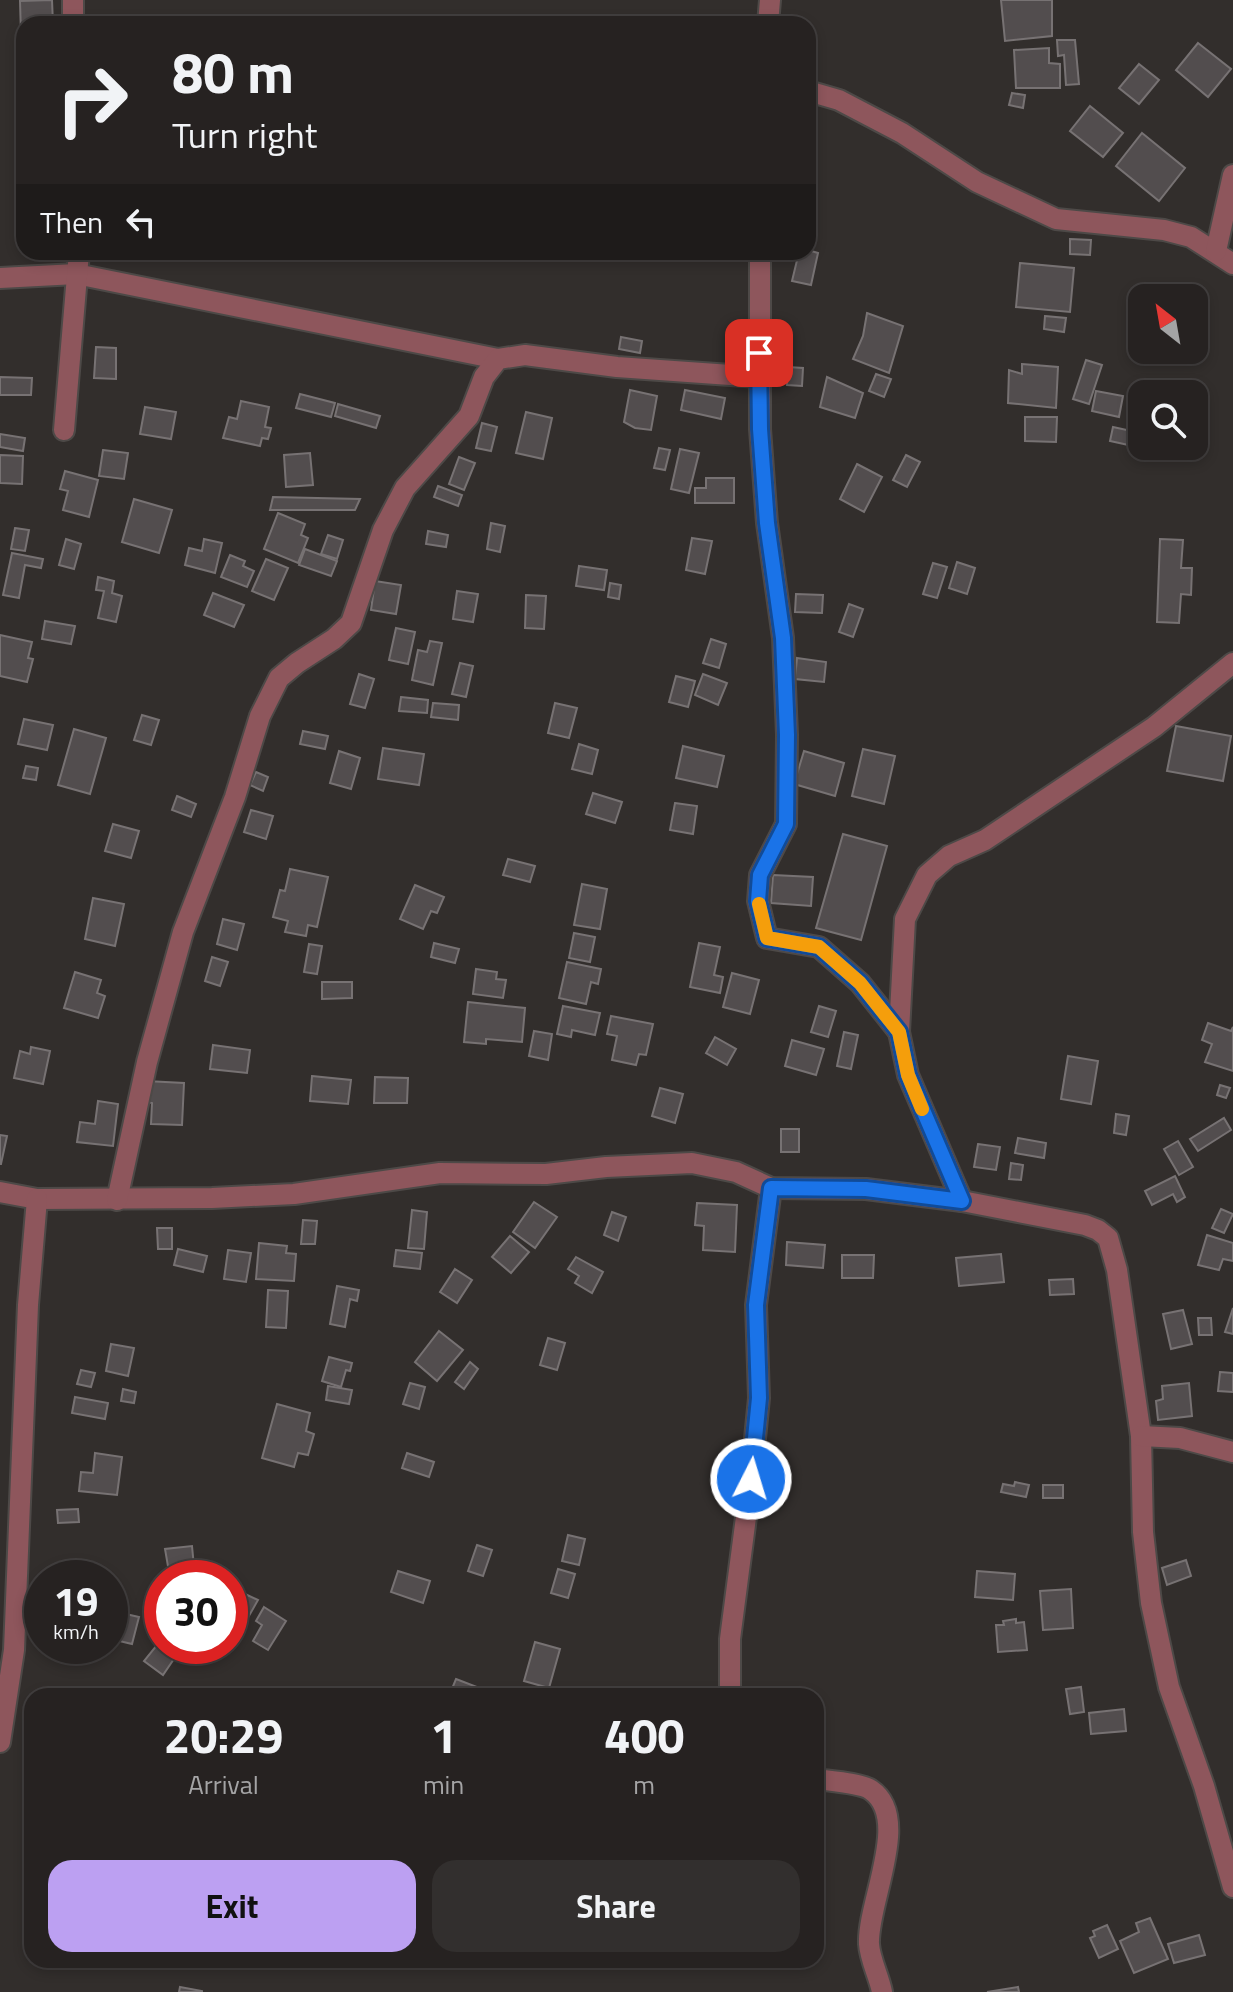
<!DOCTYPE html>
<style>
body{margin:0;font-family:"Titillium Web",sans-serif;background:#322f2e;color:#f1f3f6;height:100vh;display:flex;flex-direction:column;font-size:30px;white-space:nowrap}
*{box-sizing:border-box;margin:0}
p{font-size:26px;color:#a4a4a5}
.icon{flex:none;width:44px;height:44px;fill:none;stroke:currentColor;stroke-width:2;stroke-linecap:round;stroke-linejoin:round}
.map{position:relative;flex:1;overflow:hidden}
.side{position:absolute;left:24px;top:1688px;width:800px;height:280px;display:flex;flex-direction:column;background:#262221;border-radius:24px;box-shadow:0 4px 12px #0003,0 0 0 2px #423f3f}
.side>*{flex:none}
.banner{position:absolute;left:16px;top:16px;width:800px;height:244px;border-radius:24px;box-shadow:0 4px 12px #0003,0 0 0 2px #423f3f;background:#262221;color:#f1f3f6;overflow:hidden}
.needle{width:52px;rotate:329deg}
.fabs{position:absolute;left:1128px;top:284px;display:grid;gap:16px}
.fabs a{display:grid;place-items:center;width:80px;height:80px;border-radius:16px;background:#262221;box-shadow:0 4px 12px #0003,0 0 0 2px #423f3f;font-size:40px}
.speed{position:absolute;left:24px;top:1560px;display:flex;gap:16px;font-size:40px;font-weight:700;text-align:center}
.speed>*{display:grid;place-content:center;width:104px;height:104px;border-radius:50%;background:#262221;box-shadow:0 4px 12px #0003,0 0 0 2px #423f3f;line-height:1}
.speed small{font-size:20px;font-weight:400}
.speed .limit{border:12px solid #d22;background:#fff;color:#111}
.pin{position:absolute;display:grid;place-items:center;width:68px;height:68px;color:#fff;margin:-34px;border-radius:16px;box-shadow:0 4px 12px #0006}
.me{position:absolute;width:88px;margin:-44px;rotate:5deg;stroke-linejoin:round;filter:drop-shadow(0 0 6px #0008)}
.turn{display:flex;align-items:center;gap:28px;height:168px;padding:0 24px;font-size:36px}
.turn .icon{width:104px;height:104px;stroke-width:2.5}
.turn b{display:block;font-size:56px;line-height:68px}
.then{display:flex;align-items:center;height:76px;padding:0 24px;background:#0003;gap:16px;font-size:30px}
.eta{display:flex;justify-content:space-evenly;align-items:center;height:136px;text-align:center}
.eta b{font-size:48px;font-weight:700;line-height:56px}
.button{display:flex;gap:16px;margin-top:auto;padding:16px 24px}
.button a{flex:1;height:92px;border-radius:24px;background:#bca0f2;color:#111;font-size:32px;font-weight:700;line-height:92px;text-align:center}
.button a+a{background:#322f2e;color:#f1f3f6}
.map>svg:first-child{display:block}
</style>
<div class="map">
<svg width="1233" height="1992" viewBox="0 0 1233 1992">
<rect width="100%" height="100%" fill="#322e2c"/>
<g fill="#524d4e" stroke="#777273" stroke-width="2">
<polygon points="52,0 53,24 24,24 22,69 20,1"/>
<polygon points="1001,0 1052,0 1052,36 1005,41"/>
<polygon points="1057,40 1075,40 1079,84 1066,85 1064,55 1058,56"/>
<polygon points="1198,43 1231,69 1208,97 1176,70"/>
<polygon points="1049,48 1049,63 1060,64 1060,88 1016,88 1014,50"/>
<polygon points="1139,64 1159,80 1139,104 1119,88"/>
<polygon points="1012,93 1025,95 1023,108 1009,105"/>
<polygon points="1090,106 1123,133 1103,157 1070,131"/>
<polygon points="1142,133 1185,168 1159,201 1116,166"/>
<polygon points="1070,239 1091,240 1090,255 1070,254"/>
<polygon points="808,250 818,253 811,285 792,281 799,252"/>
<polygon points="1020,263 1074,268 1070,312 1016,307"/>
<polygon points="867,313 903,326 889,373 853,359 863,336"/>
<polygon points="1045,316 1066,318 1064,332 1044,329"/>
<polygon points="621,337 642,341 640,353 619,349"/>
<polygon points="96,347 116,348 116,379 94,378"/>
<polygon points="1086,360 1102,365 1089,404 1073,399"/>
<polygon points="1022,364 1058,367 1056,408 1008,403 1009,370 1022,374"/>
<polygon points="788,367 803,368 802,386 787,385"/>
<polygon points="876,374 891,379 884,397 869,391"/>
<polygon points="0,377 32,378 31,395 0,395"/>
<polygon points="827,377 863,393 855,418 820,407"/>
<polygon points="630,390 657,396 651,430 635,428 624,422"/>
<polygon points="685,390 725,398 721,419 681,410"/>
<polygon points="1096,391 1123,396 1119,417 1092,411"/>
<polygon points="300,394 335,403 331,417 296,408"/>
<polygon points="241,401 269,407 265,427 271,428 268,439 262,438 260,446 223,438 229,417 237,419"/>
<polygon points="338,404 380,416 376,428 335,416"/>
<polygon points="145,407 176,412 171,439 140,434"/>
<polygon points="526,412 552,418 543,459 516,453"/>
<polygon points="1025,417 1057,417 1056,442 1025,441"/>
<polygon points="482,423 497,427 491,451 476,448"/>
<polygon points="1113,427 1136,432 1133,446 1110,441"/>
<polygon points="0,434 25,438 23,451 0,447"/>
<polygon points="1176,446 1193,446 1192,452 1176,450"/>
<polygon points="659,448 670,450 665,470 654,468"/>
<polygon points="680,449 699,453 689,493 671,489"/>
<polygon points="103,450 128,453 124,479 99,476"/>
<polygon points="310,453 313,485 286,487 284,455"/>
<polygon points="0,455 23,456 22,484 0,483"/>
<polygon points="906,455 920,462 907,487 893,480"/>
<polygon points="459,457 475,463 464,490 449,484"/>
<polygon points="857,464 882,477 864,512 840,499"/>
<polygon points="65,471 98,480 89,517 63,510 68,491 60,489"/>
<polygon points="706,478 734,478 734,503 695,503 695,488 706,488"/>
<polygon points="438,486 462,495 458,506 434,497"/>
<polygon points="273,497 360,499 355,510 270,510"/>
<polygon points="134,499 172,510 159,553 122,542"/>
<polygon points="278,513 305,524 301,535 308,538 298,563 264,549"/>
<polygon points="491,523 505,526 500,552 487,549"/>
<polygon points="15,528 29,530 25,551 11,549"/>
<polygon points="428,531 448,535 446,547 426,544"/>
<polygon points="328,535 343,540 337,559 321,554"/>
<polygon points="692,538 712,541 705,574 686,570"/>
<polygon points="66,539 81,544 74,569 59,565"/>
<polygon points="204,539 222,543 215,573 185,565 189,548 202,551"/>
<polygon points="1160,539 1183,540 1181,568 1192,568 1191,595 1181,594 1179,623 1157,622"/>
<polygon points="305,549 337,561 331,576 299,565"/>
<polygon points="12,553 43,559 41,568 25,565 19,598 3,595"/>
<polygon points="230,555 245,561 243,566 254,571 247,587 221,577"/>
<polygon points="266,559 288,568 274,600 252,591"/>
<polygon points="957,562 975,568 967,594 949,588"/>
<polygon points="933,563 947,567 937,598 923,594"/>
<polygon points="579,566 607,570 604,590 576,586"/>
<polygon points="98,577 114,581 112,593 122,596 116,622 98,618 104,591 96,590"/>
<polygon points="375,581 401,585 396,614 371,610"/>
<polygon points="610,583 621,585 619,599 608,597"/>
<polygon points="457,591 478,594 473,622 453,619"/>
<polygon points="213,593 244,605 234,627 204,615"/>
<polygon points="796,594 823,595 822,613 795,612"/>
<polygon points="526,595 546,596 544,629 525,628"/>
<polygon points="849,604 863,609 853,637 839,632"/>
<polygon points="45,621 75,626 71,644 42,639"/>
<polygon points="396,628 415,632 408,664 389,660"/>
<polygon points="0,635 32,642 28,658 33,659 27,682 0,676"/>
<polygon points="711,639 726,644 719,668 703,663"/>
<polygon points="430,641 442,643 433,685 412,680 418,650 427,652"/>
<polygon points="797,658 826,662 824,682 795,679"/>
<polygon points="460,663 473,666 466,697 452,694"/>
<polygon points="359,674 374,679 365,708 350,704"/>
<polygon points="703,674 727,683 718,705 695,695"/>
<polygon points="676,676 695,681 688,707 669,702"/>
<polygon points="401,697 428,700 427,713 399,711"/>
<polygon points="433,703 459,705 458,720 431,717"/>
<polygon points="555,703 577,708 569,738 548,733"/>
<polygon points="142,715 159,720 151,745 134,740"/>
<polygon points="24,719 53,725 47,750 18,744"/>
<polygon points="1176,726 1231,736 1223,781 1167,771"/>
<polygon points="74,729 106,738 90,794 58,785"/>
<polygon points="303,731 328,736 325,749 300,744"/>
<polygon points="579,744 598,750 592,774 572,769"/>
<polygon points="683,746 724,756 717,787 676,778"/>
<polygon points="383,748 424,754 419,785 378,779"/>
<polygon points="863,749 895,756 884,804 852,796"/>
<polygon points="339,751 360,758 351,789 330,783"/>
<polygon points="804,751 844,763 835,796 794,784"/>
<polygon points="26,766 38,768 36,780 23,778"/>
<polygon points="256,772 268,777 263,791 250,785"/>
<polygon points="593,793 622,802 615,823 586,814"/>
<polygon points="177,796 196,804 191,817 172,810"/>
<polygon points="675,803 697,806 693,834 670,830"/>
<polygon points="251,810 273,816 266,839 244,832"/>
<polygon points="113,824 139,831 131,858 105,851"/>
<polygon points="843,834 887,846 861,940 816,928"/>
<polygon points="508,859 535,866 530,882 503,875"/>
<polygon points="290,869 328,877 317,927 308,925 306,936 285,932 288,921 273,917 280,890 285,891"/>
<polygon points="773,875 813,877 811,906 771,903"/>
<polygon points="582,884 607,889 600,929 574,925"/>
<polygon points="415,885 444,897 437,913 431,911 423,929 400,919"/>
<polygon points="93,898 124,904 115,946 85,939"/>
<polygon points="223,919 244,924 237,950 217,944"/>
<polygon points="574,933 595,937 590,962 569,958"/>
<polygon points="434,943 459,949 455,963 431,957"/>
<polygon points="699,943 720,947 714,975 723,977 720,993 690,987"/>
<polygon points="309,944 322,946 317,974 304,972"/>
<polygon points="212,957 228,962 220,986 205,981"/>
<polygon points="567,962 601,969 598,984 591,982 586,1004 559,998"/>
<polygon points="476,969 497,972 496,979 506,980 503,998 473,994"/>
<polygon points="75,972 101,980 97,993 105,996 98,1018 64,1008"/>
<polygon points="732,973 759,980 750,1014 723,1007"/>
<polygon points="322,982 352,982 352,998 322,999"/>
<polygon points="468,1002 525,1008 522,1042 486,1039 486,1044 464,1042"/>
<polygon points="563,1006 600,1013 595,1035 572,1030 571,1037 557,1034"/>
<polygon points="819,1006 836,1011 828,1037 811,1032"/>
<polygon points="611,1016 653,1024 646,1055 639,1054 636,1065 612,1060 617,1036 607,1034"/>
<polygon points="1208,1023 1231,1031 1233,1027 1233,1071 1205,1062 1212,1044 1202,1040"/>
<polygon points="534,1031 552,1034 548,1060 529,1056"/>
<polygon points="844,1032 858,1035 851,1069 837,1066"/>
<polygon points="715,1037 736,1049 727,1065 706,1053"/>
<polygon points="792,1040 824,1049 816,1075 785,1066"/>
<polygon points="213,1045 250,1050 247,1073 210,1069"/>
<polygon points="31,1047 50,1051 43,1084 14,1078 20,1051 30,1054"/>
<polygon points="1068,1056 1098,1061 1091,1104 1061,1099"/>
<polygon points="312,1076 351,1080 348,1104 310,1101"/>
<polygon points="375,1077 408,1078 407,1103 374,1103"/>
<polygon points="146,1081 184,1083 182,1125 151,1124 152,1103 145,1102"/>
<polygon points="1220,1085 1230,1088 1226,1098 1217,1095"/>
<polygon points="660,1088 683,1094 675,1123 652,1116"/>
<polygon points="98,1101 118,1104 113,1146 77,1142 80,1122 95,1124"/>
<polygon points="1116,1114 1129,1116 1126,1135 1114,1133"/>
<polygon points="1224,1118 1231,1130 1198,1151 1190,1139"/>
<rect x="781" y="1129" width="18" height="23"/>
<polygon points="0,1135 7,1136 1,1164 0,1164"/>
<polygon points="1018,1138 1046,1143 1044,1158 1015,1153"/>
<polygon points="1178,1141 1193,1167 1179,1175 1164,1149"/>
<polygon points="978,1144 1000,1147 996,1170 974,1167"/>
<polygon points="1011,1163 1023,1165 1021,1180 1009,1179"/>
<polygon points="1175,1176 1185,1197 1177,1202 1173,1194 1152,1205 1145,1191"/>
<polygon points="534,1202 557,1217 535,1248 513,1232"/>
<polygon points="697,1203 737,1205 735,1252 703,1250 704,1226 695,1225"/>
<polygon points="1221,1209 1233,1214 1224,1233 1212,1228"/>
<polygon points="412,1210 427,1212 424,1249 408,1248"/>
<polygon points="612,1212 626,1217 618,1241 604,1235"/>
<polygon points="303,1220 317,1221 315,1244 301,1244"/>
<polygon points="157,1228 172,1228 172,1249 158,1249"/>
<polygon points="1207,1235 1233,1243 1233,1261 1223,1259 1219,1270 1198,1265"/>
<polygon points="510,1236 529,1252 511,1273 492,1257"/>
<polygon points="787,1242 825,1245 823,1268 786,1265"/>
<polygon points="259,1243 287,1246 286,1253 296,1254 294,1281 256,1279"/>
<polygon points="178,1249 207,1256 203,1272 174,1265"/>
<polygon points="228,1250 251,1253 246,1282 224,1279"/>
<polygon points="396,1250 422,1253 420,1269 394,1266"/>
<polygon points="1001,1254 1004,1282 959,1286 956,1258"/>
<polygon points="842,1255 874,1255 873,1278 842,1278"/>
<polygon points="576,1257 603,1272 592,1293 575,1283 579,1276 568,1269"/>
<polygon points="455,1269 472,1280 457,1303 440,1292"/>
<polygon points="1073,1279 1074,1294 1050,1295 1049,1280"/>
<polygon points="337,1286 359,1290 357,1301 350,1299 345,1327 330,1324"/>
<polygon points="268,1290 288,1291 286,1328 266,1327"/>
<polygon points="1233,1308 1233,1334 1225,1332"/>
<polygon points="1183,1310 1192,1344 1171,1349 1163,1314"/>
<polygon points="1198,1318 1211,1318 1212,1335 1199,1335"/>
<polygon points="439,1331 463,1350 437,1381 415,1362"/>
<polygon points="548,1338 565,1343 557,1370 540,1365"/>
<polygon points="111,1344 134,1348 128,1376 106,1371"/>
<polygon points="329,1357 352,1363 350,1371 346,1370 341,1387 322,1381"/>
<polygon points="470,1362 478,1369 464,1389 455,1382"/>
<polygon points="81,1370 95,1373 91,1387 77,1384"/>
<polygon points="1220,1372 1233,1373 1233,1392 1218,1391"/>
<polygon points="410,1383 425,1387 419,1409 403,1404"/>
<polygon points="1189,1383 1192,1416 1158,1420 1156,1401 1163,1399 1162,1386"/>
<polygon points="328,1386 352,1390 349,1404 326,1400"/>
<polygon points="123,1389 136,1392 134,1403 121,1401"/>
<polygon points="75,1397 108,1403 105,1419 72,1413"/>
<polygon points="277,1404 310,1413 306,1431 314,1434 308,1455 298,1453 294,1467 262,1458"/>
<polygon points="95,1453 122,1457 117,1495 79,1491 81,1472 93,1473"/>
<polygon points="407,1453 434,1462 429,1477 402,1468"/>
<polygon points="1015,1482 1029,1485 1026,1497 1001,1492 1003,1484 1014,1486"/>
<rect x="1043" y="1485" width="20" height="13"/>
<polygon points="78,1509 79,1522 58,1523 57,1510"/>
<polygon points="568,1535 585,1539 579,1565 562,1561"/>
<polygon points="477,1545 492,1550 483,1576 468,1571"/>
<polygon points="192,1546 195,1577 170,1578 165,1549"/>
<polygon points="1186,1560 1191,1576 1167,1585 1162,1568"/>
<polygon points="558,1569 575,1574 568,1598 551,1593"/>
<polygon points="398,1571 430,1581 423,1603 391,1592"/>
<polygon points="977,1571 1015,1574 1013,1600 975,1597"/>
<polygon points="1071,1589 1073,1628 1043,1630 1040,1591"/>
<polygon points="245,1594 258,1600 245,1623 233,1616"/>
<polygon points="264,1607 286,1621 268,1650 253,1641 262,1625 256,1621"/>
<polygon points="117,1612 139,1617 132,1644 111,1639"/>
<polygon points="1016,1619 1016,1623 1024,1622 1027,1650 998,1652 996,1625 1004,1625 1003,1621"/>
<polygon points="161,1640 162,1646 169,1646 178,1653 163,1675 144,1661"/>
<polygon points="535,1642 560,1649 549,1688 524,1681"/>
<polygon points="456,1679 477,1687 473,1696 449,1696"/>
<polygon points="1081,1687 1084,1712 1070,1714 1066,1689"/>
<polygon points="1124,1709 1126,1731 1091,1734 1089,1713"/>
<polygon points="1150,1918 1168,1959 1134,1973 1120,1941 1139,1932 1136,1923"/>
<polygon points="1107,1925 1118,1949 1099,1958 1090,1938 1095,1936 1093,1931"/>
<polygon points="1199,1935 1205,1955 1174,1963 1168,1944"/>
<polygon points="180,1987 202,1991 202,1992 179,1992"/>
<polygon points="1018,1987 1019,1992 987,1992"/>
</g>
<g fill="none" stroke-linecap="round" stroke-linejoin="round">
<g stroke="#4d4947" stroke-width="24">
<g id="minor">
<polyline points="73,0 73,24"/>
<polyline points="768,24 770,0"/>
<polyline points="808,91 839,100 902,133 977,182 1056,219 1164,230 1191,237 1233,264"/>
<polyline points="1216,251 1233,175"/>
<polyline points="760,252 760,429 767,523 783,638 787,735 786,824 760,875 758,901 767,938 819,947 860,983 899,1032"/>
<polyline points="0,278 76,274 498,359"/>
<polyline points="64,430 79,252"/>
<polyline points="0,1192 37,1199 212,1198 294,1194 440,1173 546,1174 606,1167 692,1163 736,1172 771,1188 866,1189 962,1201 1085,1225 1098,1230 1108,1238 1117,1270 1141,1436 1143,1532 1151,1603 1169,1687 1204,1786 1233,1887"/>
<polyline points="117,1200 147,1062 183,932 235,797 260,716 279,678 297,663 334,639 351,623 383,530 405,488 469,416 484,377 498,359 525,355 617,367 759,377"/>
<polyline points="962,1201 908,1075 899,1032 905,919 927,875 949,856 985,840 1154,727 1233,663"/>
<polyline points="1141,1436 1180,1438 1233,1452"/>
<polyline points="730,1696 730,1639 751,1479 759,1398 756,1305 771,1188"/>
<polyline points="0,1742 14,1650 28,1305 37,1199"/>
<path d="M816,1779c13,2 45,4 55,11 41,28 -4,112 -2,154 1,16 10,32 13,48"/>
</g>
</g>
<use href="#minor" stroke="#8e565c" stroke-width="20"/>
</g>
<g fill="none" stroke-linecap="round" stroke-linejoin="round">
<g stroke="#114b97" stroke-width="20">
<polyline id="route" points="751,1479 759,1398 756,1305 771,1188 866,1189 962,1201 908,1075 899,1032 860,983 819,947 767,938 758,901 760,875 786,824 787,735 783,638 767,523 760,429 759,353"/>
</g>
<use href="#route" stroke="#1a73e8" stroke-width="14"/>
<polyline stroke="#f59e0b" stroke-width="14" points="759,904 767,938 819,947 860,983 899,1032 908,1075 922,1109"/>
</g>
</svg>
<div class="fabs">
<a><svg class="needle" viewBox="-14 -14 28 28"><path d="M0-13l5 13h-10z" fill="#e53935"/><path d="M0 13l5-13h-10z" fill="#a4a4a5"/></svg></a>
<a><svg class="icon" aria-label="search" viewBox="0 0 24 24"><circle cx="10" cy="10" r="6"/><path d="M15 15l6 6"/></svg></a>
</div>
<div class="speed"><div>19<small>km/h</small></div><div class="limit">30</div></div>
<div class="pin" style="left:759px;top:353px;background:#d93025"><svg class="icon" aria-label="arrive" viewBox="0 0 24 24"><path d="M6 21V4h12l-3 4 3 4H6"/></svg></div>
<svg class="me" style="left:751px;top:1479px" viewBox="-20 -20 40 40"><circle r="17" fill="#1a73e8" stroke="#fff" stroke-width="3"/><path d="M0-11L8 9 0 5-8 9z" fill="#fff"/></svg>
<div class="banner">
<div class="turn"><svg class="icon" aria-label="right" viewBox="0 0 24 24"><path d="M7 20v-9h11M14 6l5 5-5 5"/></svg><div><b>80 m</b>Turn right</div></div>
<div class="then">Then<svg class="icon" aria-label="left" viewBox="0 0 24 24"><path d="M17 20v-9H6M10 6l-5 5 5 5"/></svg></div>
</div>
<section class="side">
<div class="eta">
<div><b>20:29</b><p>Arrival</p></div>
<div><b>1</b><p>min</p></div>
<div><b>400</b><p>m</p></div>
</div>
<div class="button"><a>Exit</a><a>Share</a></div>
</section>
</div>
